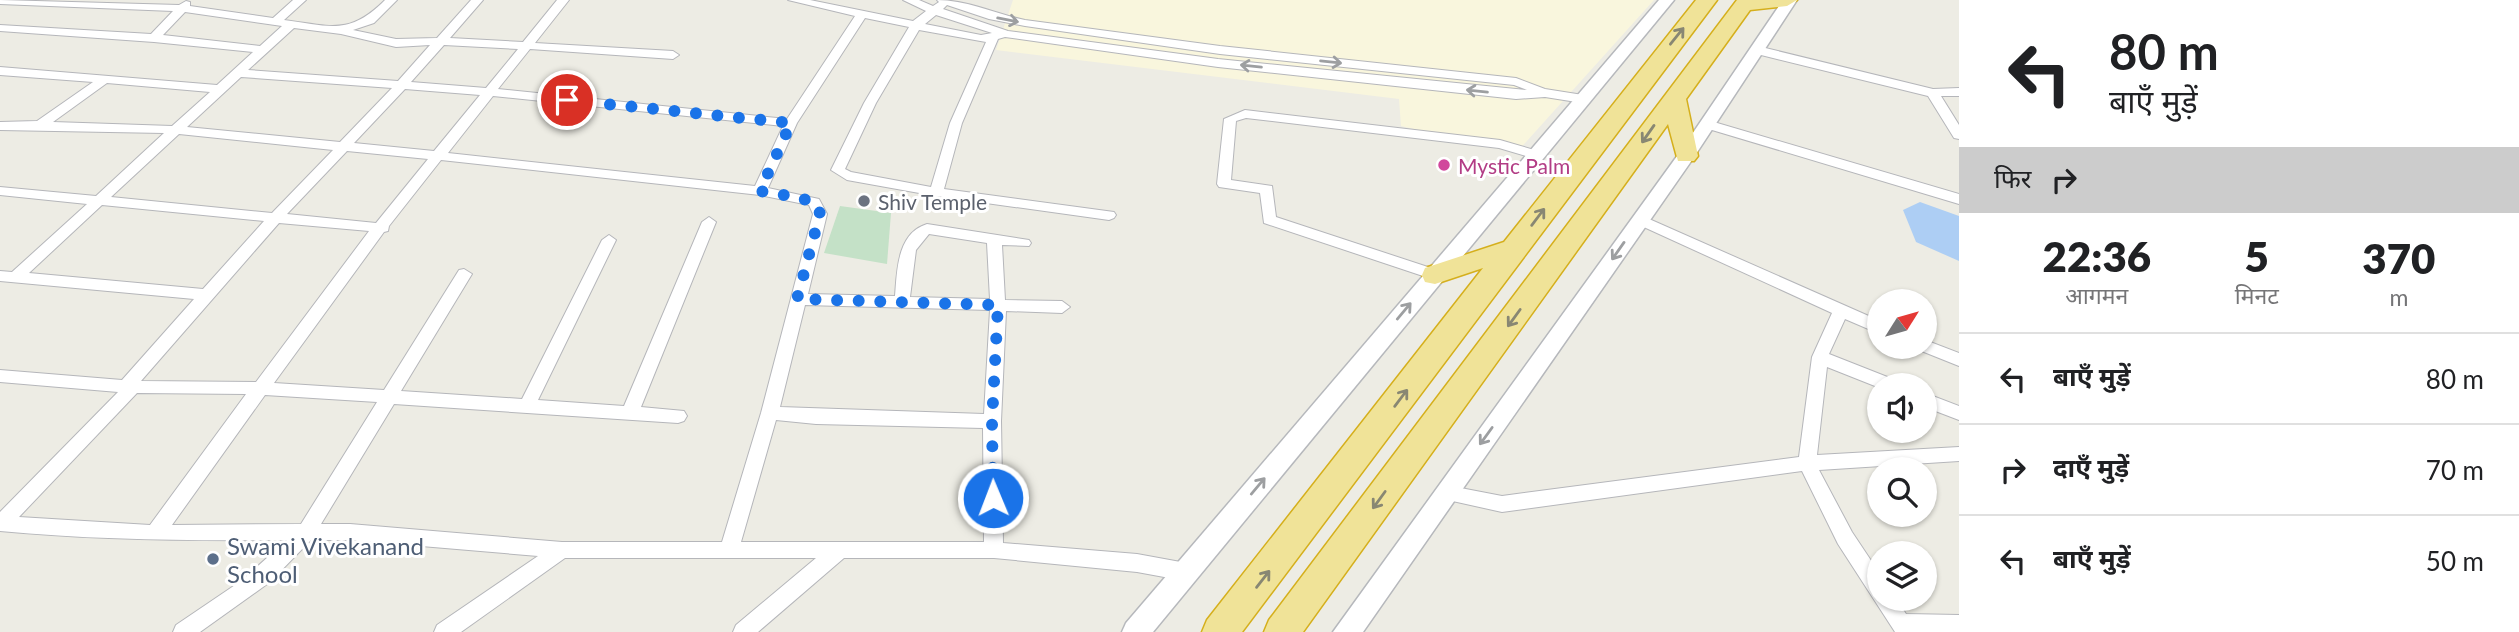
<!DOCTYPE html>
<html lang="hi">
<meta charset="utf-8">
<style>
body{margin:0;font-family:Lato,"Noto Sans Devanagari",sans-serif;background:#f2f2f2;color:#202124;height:100vh;display:flex;flex-direction:column;font-size:26px;white-space:nowrap}
*{box-sizing:border-box;margin:0}
p{font-size:23px;color:#757577}
.icon{flex:none;width:38px;height:38px;fill:none;stroke:currentColor;stroke-width:2;stroke-linecap:round;stroke-linejoin:round}
.map{position:relative;flex:1;overflow:hidden}
.drawer{display:flex;flex-direction:column;background:#fff;width:560px}
.drawer>*{flex:none}
.banner{background:#fff;color:#202124;overflow:hidden}
.needle{width:46px;rotate:53deg}
.controls{position:absolute;left:1867px;top:289px;display:grid;gap:14px}
.controls a{display:grid;place-items:center;width:70px;height:70px;border-radius:50%;background:#fff;box-shadow:0 2px 5px #0004;font-size:35px}
.pin{position:absolute;display:grid;place-items:center;width:60px;height:60px;color:#fff;margin:-30px;border:4px solid #fff;border-radius:50%;box-shadow:0 2px 7px #0007}
.me{position:absolute;width:77px;margin:-38px;rotate:359deg;stroke-linejoin:round;filter:drop-shadow(0 0 5px #0008)}
.turn{display:flex;align-items:center;gap:24px;height:147px;padding:0 35px;font-size:32px}
.turn .icon{width:91px;height:91px;stroke-width:2.5}
.turn b{display:block;font-size:49px;line-height:60px}
.then{display:flex;align-items:center;height:66px;padding:0 35px;background:#0003;gap:14px;font-size:26px}
.eta{display:flex;justify-content:space-evenly;align-items:center;height:119px;text-align:center}
.eta b{font-size:42px;font-weight:800;line-height:49px}
ul{padding:0;list-style:none}
li{display:flex;align-items:center;gap:21px;height:91px;padding:0 35px;border-top:2px solid #e0e0e0}
li div{flex:1}
li b{display:block;font-size:26px}
li em{font-style:normal}
main{display:flex;flex:1;min-height:0}
.map>svg:first-child{display:block}
</style>
<main>
<div class="map">
<svg width="1959" height="632" viewBox="0 0 1959 632">
<rect width="100%" height="100%" fill="#edece4"/>
<polygon fill="#f9f6dd" points="1013,0 1654,0 1516,153 1401,126 1399,99 996,50"/>
<polygon fill="#c4e1c7" points="840,206 891,213 887,264 824,253"/>
<polygon fill="#adcef4" points="1920,202 1959,216 1959,261 1916,242 1903,210"/>
<g fill="none" stroke-linecap="round" stroke-linejoin="round">
<g stroke="#b5b6ba" stroke-width="2">
<g id="street">
<path d="M0,0l179,5 7,-4 4,1v4l83,12 20,-18h13l-22,20c47,6 65,16 101,-20h12l-23,23 -21,7 43,9 41,-1 34,-38h12l-33,38 73,4 34,-42h12l-34,43 138,8 6,4 -6,4 -143,-10 -32,40 289,30 68,-103 -67,-16h22l103,21 13,-10 -23,-11h16l14,6 6,-4 -2,-2c30,0 59,14 88,20l195,26 296,32 29,11 38,6 6,4 -6,4 -38,-6 -29,2 -298,-32 -213,-30 -7,2 -36,84 -18,66 170,23 2,3 -2,3 -5,2 -173,-24 -89,-16 -16,-10 33,-67 45,-76 -44,-9 -68,105 -29,65 51,11 8,15 -19,80 87,2c2,-25 2,-63 32,-72l102,16 2,3 -2,3 -27,-1 3,55 57,1 8,6 -8,6 -56,-2 -5,110 2,122 134,11 49,9 7,3 3,6 -3,6 -7,3 -49,-9 -143,-14h-150l-86,74h-25l3,-7 80,-67h-251l-104,74h-27l3,-7 101,-69 -188,-16h-39l-41,42 -70,50h-27l3,-7 65,-44 46,-41c-96,1 -191,0 -287,-9v-19l118,-120 -118,-10v-12l122,10 72,-81 -194,-18v-10l12,1 75,-68 -87,-9v-8l96,9 68,-63 -164,-3v-8l37,-1 56,-39 -93,-7v-8l217,18 36,-33 -99,-10 -154,-11v-6l151,9 22,-23 -173,-7zM947,5l42,14 36,7 195,28 294,31 13,5 -309,-31 -210,-28 -65,-22zM185,12l97,14 -22,20 -97,-11zM936,15l56,18 -11,2 -56,-11zM294,28l47,6 55,13 34,-2 -32,36 -150,-11zM919,30l67,12 -36,81 -19,64 -80,-15 -6,-3 31,-66zM444,45l74,4 -32,39 -75,-6zM241,77l151,11 -52,54 -153,-15zM107,83l103,9 -38,34 -119,-4zM405,89l75,6 -46,56 -80,-8zM493,96l290,30 -28,60 -307,-33zM179,134l154,16 -61,63 -161,-16zM347,151l81,8 -52,64 -89,-9zM441,160l319,35 49,10 4,9 -52,199 -39,129h-160l-212,-18h-29l73,-120 284,19 6,-2 3,-5 -3,-5 -43,-4 75,-185 -7,-5 -7,5 -78,184 -86,-6 78,-160 -7,-5 -7,5 -80,159 -121,-8 71,-117 -8,-5 -5,1 -75,120 -110,-7 110,-151 4,-1 1,-5zM102,205l162,16 -61,68 -174,-16zM279,223l90,8 -113,151 -115,-1zM929,234l58,9 3,56 -80,-2 6,-47zM805,305l185,5 -6,104 -204,-7zM137,393l109,1 -96,131 -131,-8zM265,395l112,7 -76,122 -129,1zM776,420l40,4 167,4 1,114h-243z"/>
<polygon points="1757,46 1933,89 1959,88 1959,96 1941,96 1959,125 1959,139 1954,138 1928,96 1753,53 1753,47"/>
<polygon points="1245,110 1500,140 1541,152 1543,155 1536,159 1499,148 1246,118 1236,121 1231,180 1272,186 1276,217 1440,271 1443,275 1440,279 1435,280 1264,223 1260,193 1219,187 1217,184 1224,119"/>
<polygon points="1707,120 1959,194 1959,204 1702,127 1702,121"/>
<polygon points="1640,215 1880,321 1880,334 1845,319 1829,354 1895,380 1897,385 1880,385 1880,388 1827,367 1817,455 1959,447 1959,461 1819,470 1852,532 1880,574 1880,598 1896,598 1906,614 1959,615 1959,632 1895,632 1838,544 1802,471 1502,512 1439,498 1436,493 1439,488 1445,485 1502,496 1799,457 1812,357 1832,313 1635,223 1633,220"/>
<polygon points="1925,340 1959,353 1959,366 1919,350 1917,346 1925,346"/>
<polygon points="1925,393 1959,406 1959,420 1925,407"/>
</g>
</g>
<g stroke="#b6b8bc" stroke-width="3">
<g id="secondary">
<polygon points="1659,0 1674,0 1153,632 1122,632 1126,623"/>
<polygon points="1783,0 1797,0 1692,160 1363,632 1333,632 1680,152"/>
</g>
</g>
<g stroke="#d5af1c" stroke-width="3">
<g id="highway">
<polygon points="1696,0 1717,0 1242,632 1202,632 1207,620 1483,268 1435,284 1425,282 1422,275 1425,268 1504,242"/>
<polygon points="1737,0 1797,0 1787,6 1750,10 1686,99 1698,156 1694,161 1678,161 1668,124 1303,632 1264,632 1269,620"/>
</g>
</g>
<use href="#street" fill="#fff" fill-rule="evenodd"/>
<use href="#secondary" fill="#fff" fill-rule="evenodd"/>
<use href="#highway" fill="#f0e398" fill-rule="evenodd"/>
</g>
<defs><path id="oneway-shaft" d="M-6 0H5M1.5-3L5.5 0L1.5 3" fill="none" stroke-width="1.6" stroke-linecap="round" stroke-linejoin="round" transform="scale(1.75)"/></defs>
<g stroke="#9d9fa1">
<use href="#oneway-shaft" transform="translate(1008 20) rotate(11)"/>
<use href="#oneway-shaft" transform="translate(1331 62) rotate(6)"/>
<use href="#oneway-shaft" transform="translate(1251 66) rotate(-174)"/>
<use href="#oneway-shaft" transform="translate(1477 91) rotate(-174)"/>
<use href="#oneway-shaft" transform="translate(1618 251) rotate(125)"/>
<use href="#oneway-shaft" transform="translate(1404 311) rotate(-50)"/>
<use href="#oneway-shaft" transform="translate(1486 436) rotate(126)"/>
<use href="#oneway-shaft" transform="translate(1258 486) rotate(-50)"/>
</g>
<g stroke="#888773">
<use href="#oneway-shaft" transform="translate(1677 36) rotate(-51)"/>
<use href="#oneway-shaft" transform="translate(1648 134) rotate(125)"/>
<use href="#oneway-shaft" transform="translate(1538 217) rotate(-53)"/>
<use href="#oneway-shaft" transform="translate(1514 318) rotate(126)"/>
<use href="#oneway-shaft" transform="translate(1401 398) rotate(-53)"/>
<use href="#oneway-shaft" transform="translate(1379 500) rotate(126)"/>
<use href="#oneway-shaft" transform="translate(1263 579) rotate(-52)"/>
</g>
<g fill="none" stroke-linecap="round" stroke-linejoin="round">
<polyline stroke="#1a73e8" stroke-width="12" stroke-dasharray="0 21.6" points="567,100 791,123 760,191 802,198 818,206 820,214 797,299 998,305 992,421 993,498"/>
</g>
<circle fill="#d1479c" stroke="#fff" stroke-width="2.5" cx="1444" cy="165" r="7"/>
<circle fill="#6b7280" stroke="#fff" stroke-width="2.5" cx="864" cy="201" r="7"/>
<circle fill="#5c6f8a" stroke="#fff" stroke-width="2.5" cx="213" cy="559" r="7"/>
<g text-anchor="middle" dominant-baseline="central" stroke-width="6" stroke-linejoin="round" paint-order="stroke">
<g font-size="21" fill="#b23c85" stroke="#fff" text-anchor="start">
<text x="1458" y="165">Mystic Palm</text>
</g>
<g font-size="21" fill="#5b616d" stroke="#fff" text-anchor="start">
<text x="878" y="201">Shiv Temple</text>
</g>
<g font-size="24" fill="#4e5e75" stroke="#fff" text-anchor="start">
<text x="227" y="545">Swami Vivekanand<tspan x="227" dy="28">School</tspan></text>
</g>
</g>
</svg>
<div class="controls">
<a><svg class="needle" viewBox="-14 -14 28 28"><path d="M0-13l5 13h-10z" fill="#e53935"/><path d="M0 13l5-13h-10z" fill="#757577"/></svg></a>
<a><svg class="icon" aria-label="sound" viewBox="0 0 24 24"><path d="M4 9h4l5-4v14l-5-4H4zM17 9q2 3 0 6"/></svg></a>
<a><svg class="icon" aria-label="search" viewBox="0 0 24 24"><circle cx="10" cy="10" r="6"/><path d="M15 15l6 6"/></svg></a>
<a><svg class="icon" aria-label="layers" viewBox="0 0 24 24"><path d="M12 4l9 5-9 5-9-5zM3 14l9 5 9-5"/></svg></a>
</div>
<div class="pin" style="left:567px;top:100px;background:#d93025"><svg class="icon" aria-label="arrive" viewBox="0 0 24 24"><path d="M6 21V4h12l-3 4 3 4H6"/></svg></div>
<svg class="me" style="left:993px;top:498px" viewBox="-20 -20 40 40"><circle r="17" fill="#1a73e8" stroke="#fff" stroke-width="3"/><path d="M0-11L8 9 0 5-8 9z" fill="#fff"/></svg>
</div>
<section class="drawer">
<div class="banner">
<div class="turn"><svg class="icon" aria-label="left" viewBox="0 0 24 24"><path d="M17 20v-9H6M10 6l-5 5 5 5"/></svg><div><b>80 m</b>बाएँ मुड़ें</div></div>
<div class="then">फिर<svg class="icon" aria-label="right" viewBox="0 0 24 24"><path d="M7 20v-9h11M14 6l5 5-5 5"/></svg></div>
</div>
<div class="eta">
<div><b>22:36</b><p>आगमन</p></div>
<div><b>5</b><p>मिनट</p></div>
<div><b>370</b><p>m</p></div>
</div>
<ul>
<li><svg class="icon" aria-label="left" viewBox="0 0 24 24"><path d="M17 20v-9H6M10 6l-5 5 5 5"/></svg><div><b>बाएँ मुड़ें</b></div><em>80 m</em></li>
<li><svg class="icon" aria-label="right" viewBox="0 0 24 24"><path d="M7 20v-9h11M14 6l5 5-5 5"/></svg><div><b>दाएँ मुड़ें</b></div><em>70 m</em></li>
<li><svg class="icon" aria-label="left" viewBox="0 0 24 24"><path d="M17 20v-9H6M10 6l-5 5 5 5"/></svg><div><b>बाएँ मुड़ें</b></div><em>50 m</em></li>
</ul>
</section>
</main>
